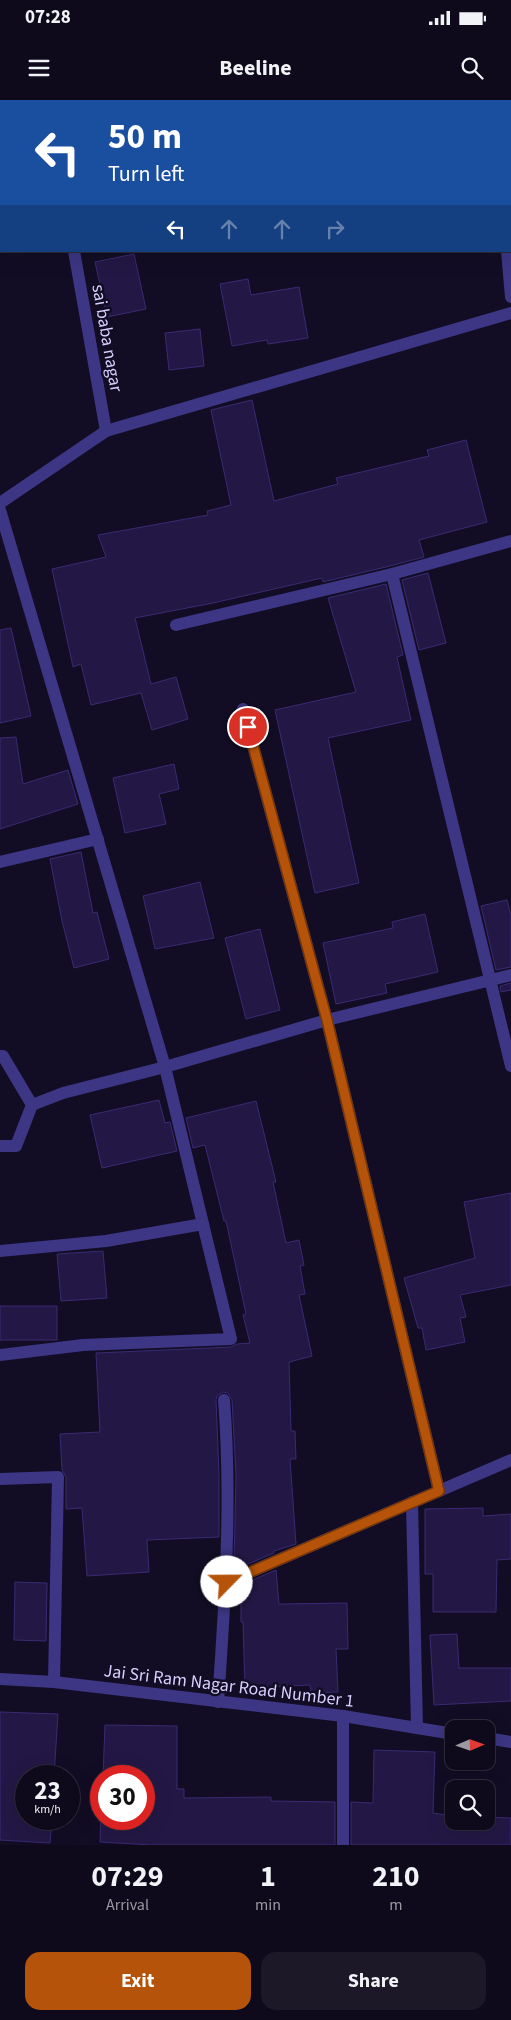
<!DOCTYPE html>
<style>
body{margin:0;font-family:"Source Sans 3",sans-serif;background:#1c1828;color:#f1f3f6;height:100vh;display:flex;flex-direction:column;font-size:19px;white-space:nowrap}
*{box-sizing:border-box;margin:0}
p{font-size:16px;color:#9b9aa3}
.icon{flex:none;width:28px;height:28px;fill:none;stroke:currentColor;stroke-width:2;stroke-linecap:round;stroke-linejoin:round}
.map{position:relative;height:1745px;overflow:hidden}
.details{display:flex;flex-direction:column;background:#0e0a1b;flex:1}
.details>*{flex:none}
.top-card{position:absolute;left:0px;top:0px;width:511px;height:152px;box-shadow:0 5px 20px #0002,0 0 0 1px #2e2b3a;background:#1a4fa0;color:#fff;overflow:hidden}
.needle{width:32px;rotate:88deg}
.buttons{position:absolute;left:445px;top:1620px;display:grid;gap:10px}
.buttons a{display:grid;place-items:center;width:50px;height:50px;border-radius:10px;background:#0e0a1b;box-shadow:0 5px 20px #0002,0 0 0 1px #2e2b3a;font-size:25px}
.speed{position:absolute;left:15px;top:1665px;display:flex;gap:10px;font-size:25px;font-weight:700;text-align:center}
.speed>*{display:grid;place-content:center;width:65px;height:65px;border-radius:50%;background:#0e0a1b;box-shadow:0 5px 20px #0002,0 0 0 1px #2e2b3a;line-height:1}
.speed small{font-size:12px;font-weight:400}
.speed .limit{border:8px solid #d22;background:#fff;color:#111}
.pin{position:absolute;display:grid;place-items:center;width:42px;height:42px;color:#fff;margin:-21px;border:2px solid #fff;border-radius:50%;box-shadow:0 1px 5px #0007}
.me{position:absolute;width:55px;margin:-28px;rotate:67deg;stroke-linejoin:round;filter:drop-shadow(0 0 4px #0008)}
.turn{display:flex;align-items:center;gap:18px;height:105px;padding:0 25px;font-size:22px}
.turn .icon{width:65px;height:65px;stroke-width:2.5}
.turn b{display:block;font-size:35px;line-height:42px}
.lanes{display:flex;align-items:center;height:48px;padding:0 25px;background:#0003;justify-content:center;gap:25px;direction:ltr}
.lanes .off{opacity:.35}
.eta{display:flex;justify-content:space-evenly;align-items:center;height:85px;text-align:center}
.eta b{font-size:30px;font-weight:700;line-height:35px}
.primary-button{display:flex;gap:10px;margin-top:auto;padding:10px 25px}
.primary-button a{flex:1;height:58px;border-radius:15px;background:#b45309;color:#fff;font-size:20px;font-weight:700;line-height:58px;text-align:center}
.primary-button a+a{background:#1c1828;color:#f1f3f6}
.status{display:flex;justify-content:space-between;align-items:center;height:35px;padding:0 25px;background:#0e0a1b;direction:ltr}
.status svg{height:14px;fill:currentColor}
header{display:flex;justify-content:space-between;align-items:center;height:65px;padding:0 25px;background:#0e0a1b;font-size:22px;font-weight:700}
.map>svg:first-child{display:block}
</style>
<div class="status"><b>07:28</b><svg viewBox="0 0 49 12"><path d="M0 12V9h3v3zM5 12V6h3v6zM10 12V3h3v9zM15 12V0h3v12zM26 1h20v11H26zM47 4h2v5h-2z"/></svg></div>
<header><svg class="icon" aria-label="menu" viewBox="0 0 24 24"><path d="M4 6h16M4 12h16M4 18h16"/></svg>Beeline<svg class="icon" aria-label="search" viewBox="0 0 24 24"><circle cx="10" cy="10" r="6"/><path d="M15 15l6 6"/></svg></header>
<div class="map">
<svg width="511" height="1745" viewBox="0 0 511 1745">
<rect width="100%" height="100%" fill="#120d24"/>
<g fill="#231845" stroke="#3a2a72">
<polygon points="134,154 146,209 107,217 95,162"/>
<polygon points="248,179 251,195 299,187 308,238 268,244 267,240 232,246 220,184"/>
<polygon points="200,229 204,266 169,270 165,233"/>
<polygon points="252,300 274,401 338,384 336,378 429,356 427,350 466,340 487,422 419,440 424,457 390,466 323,482 322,478 213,503 135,518 151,584 176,577 188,619 152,630 141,593 91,605 81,564 73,567 52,469 106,457 98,435 208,415 207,411 231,405 211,310"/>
<polygon points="428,473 446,543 419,550 402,480"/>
<polygon points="386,484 403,555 397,557 411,620 328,638 359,783 315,793 275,610 356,592 328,498"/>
<polygon points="11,528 31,616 0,623 0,530"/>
<polygon points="16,637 23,684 68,670 78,704 0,729 0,638"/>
<polygon points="174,664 179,689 159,694 166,724 125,733 113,678"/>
<polygon points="81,752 93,813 97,812 109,859 74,868 62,821 50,759"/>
<polygon points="200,782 214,838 155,849 143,796"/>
<polygon points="507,800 511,815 511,867 496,870 481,806"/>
<polygon points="425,814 438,872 385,884 387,893 336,904 323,843 393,828 392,822"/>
<polygon points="260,829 280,910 246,919 225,838"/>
<polygon points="511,883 511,890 501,892 500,886"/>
<polygon points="159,1000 165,1023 170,1022 177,1051 102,1068 90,1015"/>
<polygon points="256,1001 276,1082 273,1082 286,1143 299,1140 304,1165 300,1166 305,1194 299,1195 312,1256 289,1262 291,1331 295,1331 296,1359 290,1359 296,1444 274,1451 274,1453 241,1467 240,1464 234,1464 236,1375 232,1300 228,1293 223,1292 217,1296 216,1300 219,1375 219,1437 147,1440 149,1472 87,1476 82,1408 66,1409 66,1377 62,1370 60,1334 100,1332 96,1253 231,1247 237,1244 250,1243 243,1215 246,1214 226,1121 224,1121 205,1045 193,1048 186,1018"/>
<polygon points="511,1093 511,1185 460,1195 466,1217 460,1218 465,1242 426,1250 422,1228 418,1228 404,1178 475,1158 464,1102"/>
<polygon points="103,1151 107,1198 61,1201 57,1154"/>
<rect x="0" y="1206" width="57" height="34"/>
<polygon points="483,1408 483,1416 511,1414 511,1459 497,1460 496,1512 433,1512 433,1474 425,1474 425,1409"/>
<polygon points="276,1470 279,1504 347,1503 348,1549 336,1549 338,1592 311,1593 310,1585 245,1588 243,1522 241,1522 241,1485"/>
<polygon points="15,1482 47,1483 46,1541 14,1540"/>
<polygon points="457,1534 459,1568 511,1568 511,1601 434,1605 430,1535"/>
<polygon points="0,1612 58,1614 54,1676 26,1676 26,1719 52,1719 50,1743 0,1740"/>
<polygon points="105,1625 177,1626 177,1689 184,1689 184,1698 271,1697 271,1701 335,1702 335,1745 152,1745 100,1742 101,1714 101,1719 144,1719 144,1676 103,1676"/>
<polygon points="374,1650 435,1652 433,1713 454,1716 454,1721 486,1721 486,1717 511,1718 511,1745 351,1745 351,1702 373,1703"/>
</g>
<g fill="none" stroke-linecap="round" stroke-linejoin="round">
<g stroke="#3c3684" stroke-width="12">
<polyline points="48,0 49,1"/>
<polyline points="510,59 511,56"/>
<polyline points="74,151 106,331"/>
<polyline points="507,151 511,197"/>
<polyline points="0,403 106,331 511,213"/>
<polyline points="0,410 165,967 203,1124"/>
<polyline points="392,474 511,966"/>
<polyline points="176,525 392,474 511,441"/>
<polyline points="243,609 327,920 439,1391"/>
<polyline points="0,762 98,739"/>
<polyline points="0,956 3,956 32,1005"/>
<polyline points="0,1046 16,1046 32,1005 63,993 165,967 327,920 511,875"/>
<polyline points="0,1151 106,1141 203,1124 231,1239 83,1245 0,1255"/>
<polyline points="0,1379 58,1377 54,1582"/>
<polyline points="412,1402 417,1628"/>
<polyline points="227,1482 511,1360"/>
<polyline points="0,1579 54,1582 343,1616 454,1634"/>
<path d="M218,1602c7,-101 14,-202 6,-302"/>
<polyline points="486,1638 511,1642"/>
<polyline points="343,1745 343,1616"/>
</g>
</g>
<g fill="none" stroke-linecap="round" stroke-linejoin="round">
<g stroke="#753606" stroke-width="12">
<polyline id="route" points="227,1482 439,1391 327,920 248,627"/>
</g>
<use href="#route" stroke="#b45309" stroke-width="9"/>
</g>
<g text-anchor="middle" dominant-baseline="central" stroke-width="5" stroke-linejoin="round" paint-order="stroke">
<g font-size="18" fill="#d7d0ff" stroke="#120d24">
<text transform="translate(107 238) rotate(80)">sai baba nagar</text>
<text transform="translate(229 1586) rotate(7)">Jai Sri Ram Nagar Road Number 1</text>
</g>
</g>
</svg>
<div class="buttons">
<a><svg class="needle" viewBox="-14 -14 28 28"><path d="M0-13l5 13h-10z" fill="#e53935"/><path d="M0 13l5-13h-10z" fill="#9b9aa3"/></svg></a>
<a><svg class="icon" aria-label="search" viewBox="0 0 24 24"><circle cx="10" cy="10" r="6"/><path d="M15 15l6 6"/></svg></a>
</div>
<div class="speed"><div>23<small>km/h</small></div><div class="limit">30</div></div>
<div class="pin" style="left:248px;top:627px;background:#d93025"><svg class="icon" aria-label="arrive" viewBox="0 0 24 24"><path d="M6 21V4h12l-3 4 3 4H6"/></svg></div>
<svg class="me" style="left:227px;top:1482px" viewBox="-20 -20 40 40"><circle r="19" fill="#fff"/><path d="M0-13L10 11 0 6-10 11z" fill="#b45309"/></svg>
<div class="top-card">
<div class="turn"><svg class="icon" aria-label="left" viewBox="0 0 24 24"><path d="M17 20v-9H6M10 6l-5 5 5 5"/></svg><div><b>50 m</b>Turn left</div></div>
<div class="lanes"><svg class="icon" aria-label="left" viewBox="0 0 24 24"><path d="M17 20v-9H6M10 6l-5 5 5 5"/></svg><svg class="icon off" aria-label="ahead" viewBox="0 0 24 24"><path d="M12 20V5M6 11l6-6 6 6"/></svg><svg class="icon off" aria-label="ahead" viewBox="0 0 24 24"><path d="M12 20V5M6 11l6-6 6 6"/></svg><svg class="icon off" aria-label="right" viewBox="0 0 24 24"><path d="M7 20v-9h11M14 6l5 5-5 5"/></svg></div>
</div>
</div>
<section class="details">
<div class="eta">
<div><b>07:29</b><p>Arrival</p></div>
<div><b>1</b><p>min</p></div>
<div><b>210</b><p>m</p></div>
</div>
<div class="primary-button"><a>Exit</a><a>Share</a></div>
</section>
